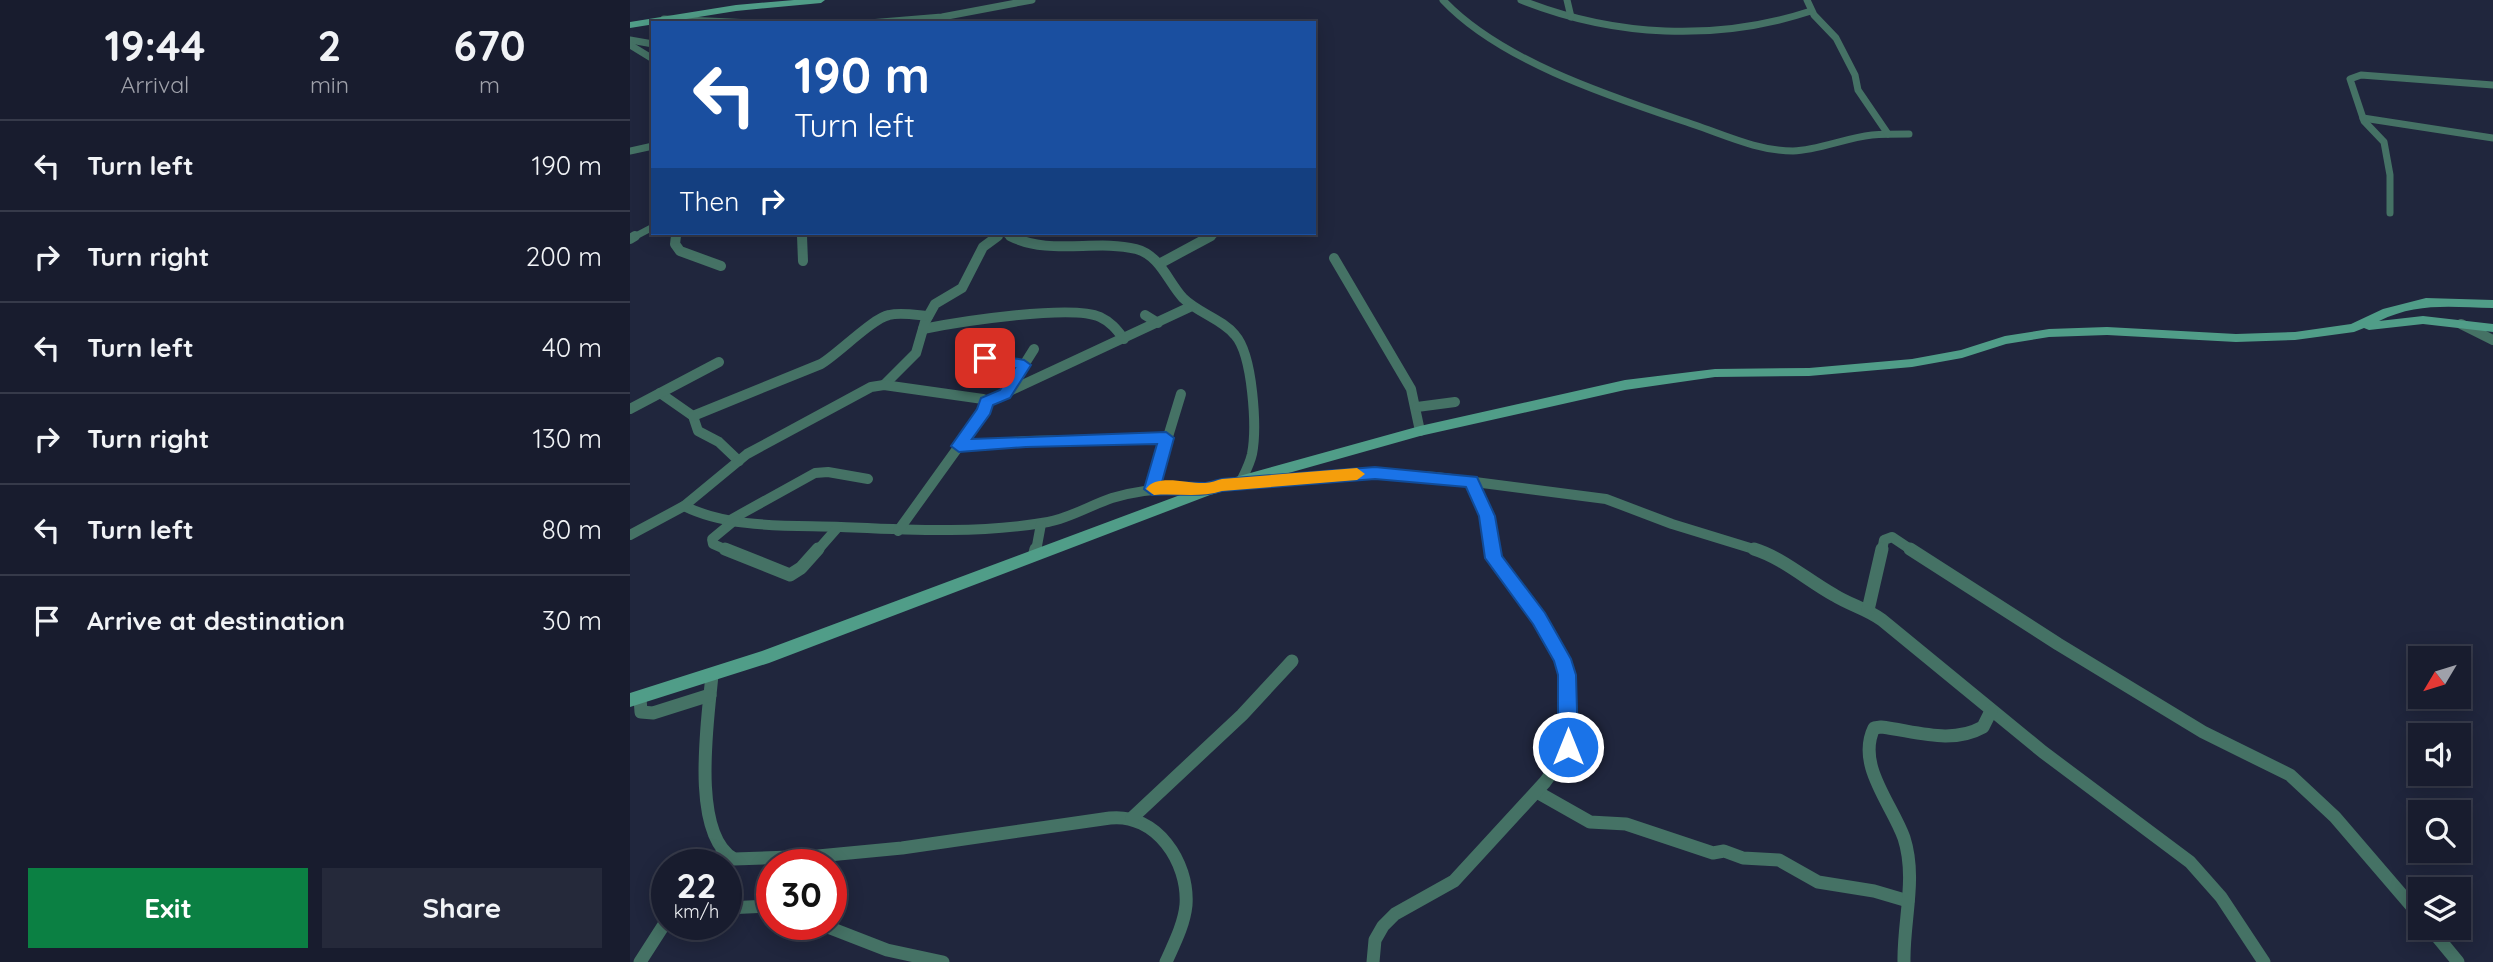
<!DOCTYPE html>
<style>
body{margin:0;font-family:Quicksand,sans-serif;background:#25293a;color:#f1f3f6;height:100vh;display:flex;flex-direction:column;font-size:26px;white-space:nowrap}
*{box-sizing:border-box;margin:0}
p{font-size:23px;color:#9fa1aa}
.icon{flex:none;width:38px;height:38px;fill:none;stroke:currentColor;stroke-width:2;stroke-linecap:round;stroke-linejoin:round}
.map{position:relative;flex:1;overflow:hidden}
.sheet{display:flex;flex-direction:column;background:#181c2e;width:630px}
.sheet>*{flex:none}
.banner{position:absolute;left:21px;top:21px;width:665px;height:214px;border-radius:0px;box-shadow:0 4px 18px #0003,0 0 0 2px #363a4a;background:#1a4fa0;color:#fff;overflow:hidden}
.needle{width:46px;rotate:232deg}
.buttons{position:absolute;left:1778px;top:646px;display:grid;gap:14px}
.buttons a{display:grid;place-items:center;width:63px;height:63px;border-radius:0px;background:#181c2e;box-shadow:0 4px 18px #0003,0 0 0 2px #363a4a;font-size:35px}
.speed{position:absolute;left:21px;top:849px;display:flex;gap:14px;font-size:35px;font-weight:700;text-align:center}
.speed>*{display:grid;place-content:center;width:91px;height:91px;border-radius:50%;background:#181c2e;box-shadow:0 4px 18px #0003,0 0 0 2px #363a4a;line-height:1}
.speed small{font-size:18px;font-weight:400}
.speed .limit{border:10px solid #d22;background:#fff;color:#111}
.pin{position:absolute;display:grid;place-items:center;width:60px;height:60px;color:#fff;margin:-30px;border-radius:14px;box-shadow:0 4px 10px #0006}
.me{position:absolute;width:77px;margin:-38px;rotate:0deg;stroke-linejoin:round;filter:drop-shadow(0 0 5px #0008)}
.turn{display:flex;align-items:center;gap:24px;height:147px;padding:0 28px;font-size:32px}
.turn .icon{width:91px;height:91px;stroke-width:2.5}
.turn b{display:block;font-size:49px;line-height:60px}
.then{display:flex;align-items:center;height:66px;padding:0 28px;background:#0003;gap:14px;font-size:26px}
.eta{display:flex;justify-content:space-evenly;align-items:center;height:119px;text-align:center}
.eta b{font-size:42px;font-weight:700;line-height:49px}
.primary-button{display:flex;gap:14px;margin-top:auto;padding:14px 28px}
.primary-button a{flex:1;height:80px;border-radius:0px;background:#0b8043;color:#fff;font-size:28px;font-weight:700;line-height:80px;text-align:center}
.primary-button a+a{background:#25293a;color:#f1f3f6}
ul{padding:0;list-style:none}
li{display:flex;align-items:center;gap:21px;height:91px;padding:0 28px;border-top:2px solid #363a4a}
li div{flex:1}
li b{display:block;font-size:26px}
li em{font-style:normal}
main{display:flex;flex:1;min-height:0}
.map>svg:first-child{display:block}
</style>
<main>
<section class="sheet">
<div class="eta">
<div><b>19:44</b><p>Arrival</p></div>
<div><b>2</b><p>min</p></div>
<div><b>670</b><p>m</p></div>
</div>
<ul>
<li><svg class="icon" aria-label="left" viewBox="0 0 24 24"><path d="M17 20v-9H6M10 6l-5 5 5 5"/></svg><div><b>Turn left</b></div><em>190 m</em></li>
<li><svg class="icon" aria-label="right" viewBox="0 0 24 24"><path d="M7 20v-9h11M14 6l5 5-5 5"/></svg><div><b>Turn right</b></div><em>200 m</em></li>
<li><svg class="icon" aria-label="left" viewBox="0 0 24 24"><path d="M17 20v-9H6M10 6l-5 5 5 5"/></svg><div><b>Turn left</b></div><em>40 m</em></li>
<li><svg class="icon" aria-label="right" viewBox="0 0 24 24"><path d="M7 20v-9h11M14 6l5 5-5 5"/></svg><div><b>Turn right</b></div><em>130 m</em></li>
<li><svg class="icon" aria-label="left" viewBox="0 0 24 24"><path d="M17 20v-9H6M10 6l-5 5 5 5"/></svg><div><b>Turn left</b></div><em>80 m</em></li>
<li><svg class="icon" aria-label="arrive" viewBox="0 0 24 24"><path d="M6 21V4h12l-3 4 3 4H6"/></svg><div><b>Arrive at destination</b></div><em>30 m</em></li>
</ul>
<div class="primary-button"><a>Exit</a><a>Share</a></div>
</section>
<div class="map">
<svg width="1863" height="962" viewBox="0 0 1863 962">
<rect width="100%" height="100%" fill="#20263d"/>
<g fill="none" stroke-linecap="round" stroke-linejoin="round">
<g stroke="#457265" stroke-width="7">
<path d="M813,0c58,62 172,98 252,125 32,11 64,26 98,26 26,-1 52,-13 79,-16 12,-1 25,-1 37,-1"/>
<path d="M891,0c93,37 195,42 290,11"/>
<polyline points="937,0 941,17"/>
<polyline points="1177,0 1184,15 1206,38 1225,75 1228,90 1258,134"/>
<polyline points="34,19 122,23"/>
<polyline points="239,23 312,17 402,0"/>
<polyline points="0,40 23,44"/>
<polyline points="0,45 23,59"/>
<polyline points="1733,118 1863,138"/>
<polyline points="0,151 23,146"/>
<polyline points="1760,213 1760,175 1754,142 1734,121 1720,79 1731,75 1863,85"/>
<polyline points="172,233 172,238"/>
<polyline points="374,233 383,238"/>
<polyline points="2,238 23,227"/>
<polyline points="46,238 47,233"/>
<polyline points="365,238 372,233"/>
<polyline points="578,238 587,233"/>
</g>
<g stroke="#457265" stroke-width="10">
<polyline points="46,236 45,244 50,251 91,266"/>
<polyline points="172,236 173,261"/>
<path d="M380,236c39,20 86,3 126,13 24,6 32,33 47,49 15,15 39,21 52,37 18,20 22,93 17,119 -2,9 -6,17 -10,25"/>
<polyline points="0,239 5,236"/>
<polyline points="704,258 781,389 790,431"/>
<polyline points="529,264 581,236"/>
<polyline points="515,315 528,323"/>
<polyline points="1831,324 1863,340"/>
<path d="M293,329c34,-7 149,-25 177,-12 11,5 17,13 24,22"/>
<polyline points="355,358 394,365"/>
<polyline points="254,385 286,353 295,322 305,304 332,288 353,247 368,236"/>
<polyline points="377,392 404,349"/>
<polyline points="30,393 63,416 68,431 89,442 109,461"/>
<polyline points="356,402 562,306"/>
<polyline points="787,407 825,402"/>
<polyline points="0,409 89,362"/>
<path d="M63,416l128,-52c18,-11 52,-46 68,-49 12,-3 27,0 39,1"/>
<polyline points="329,446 395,441 536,438"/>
<polyline points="842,481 857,516 863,551"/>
<polyline points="605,485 691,476 757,474 806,477 976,499 1042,524 1130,551"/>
<polyline points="522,489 551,394"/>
<path d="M54,506c46,23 106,19 157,21 69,3 138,7 207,-5 22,-4 43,-17 64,-24 32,-10 62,-11 95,-8"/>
<polyline points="102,519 185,473 198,472 238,479"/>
<polyline points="0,535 54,506 117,454 241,387 254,385 353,399 357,404 355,410 268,531"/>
<polyline points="99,551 83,544 82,539 105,520"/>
<polyline points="187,551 208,527"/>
<polyline points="406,551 411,524"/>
<polyline points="1252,551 1254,540 1262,537 1283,551"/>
</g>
<g stroke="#457265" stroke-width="13">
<polyline points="95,549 160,575 171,568 188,549"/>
<path d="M1124,549c29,9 53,31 80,46 16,10 33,14 48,25l161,132 147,110 31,35 43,65"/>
<polyline points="1280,549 1428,644 1573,732 1660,775 1705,817 1790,916"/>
<polyline points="405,553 406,549"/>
<polyline points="1238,610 1252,549"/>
<path d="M82,675c-4,44 -22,159 22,184l84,-3 84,-8 208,-30c46,-5 79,44 76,87 -2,20 -12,39 -20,57"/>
<polyline points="10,698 11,712 23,713 80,695"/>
<polyline points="907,792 960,822 996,824 1083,853 1094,851 1113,858 1149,860 1188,882 1244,891 1278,901"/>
<polyline points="502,818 612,715 662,661"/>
<polyline points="82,864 92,853"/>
<polyline points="96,908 142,906"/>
<polyline points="190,924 257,950 313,962"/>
<polyline points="1800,928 1828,962"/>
<polyline points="10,962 37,920"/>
<polyline points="743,962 745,940 753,926 765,914 824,881 915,782 933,757 939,741 937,675 932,659 909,619 864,558 862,549"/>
<path d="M1274,962c-1,-40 13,-84 0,-124 -12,-34 -48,-73 -30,-110l7,-1c34,4 70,18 102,0l8,-16"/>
</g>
<g fill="#509d88" fill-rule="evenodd">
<polygon points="164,0 195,0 191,3 106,11 0,28 0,22 106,5"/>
<path d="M1796,298l67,2v8c-41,-1 -76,-6 -114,13l44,-5 70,8v8l-70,-8 -54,6 -5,-2 -10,4 -59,8 -59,2 -129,-7 -58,2 -43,7 -44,14 -50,9 -103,9 -94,1 -90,13 -205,46 -210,59 -441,168 -139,44v-14l132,-42 445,-166 213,-59 205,-46 90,-11 94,-1 103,-9 49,-9 44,-14 44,-7 58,-2 129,7 59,-2 56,-8 32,-15z"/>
</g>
</g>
<path fill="#1a73e8" stroke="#114b97" stroke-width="2" d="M355,353l39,7 7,5 -21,33 -17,7 -3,9 -18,25 194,-7 8,6 -12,44 44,1 16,-4 153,-12 102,10 18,39 7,40 43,57 26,46 5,16 2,72 -3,6 -7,3 -7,-3 -3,-6v-72l-4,-14 -21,-37 -48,-66 -6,-42 -13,-29 -91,-8 -153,12c-23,7 -47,2 -70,4l-8,-6 13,-45 -131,3 -67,5 -8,-6 26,-37 4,-11 19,-8 15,-22 -35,-6v-7z"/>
<path fill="#f59e0b" d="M727,468l8,6 -8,6 -135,11c-22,7 -45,2 -68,4l-8,-6c10,-16 43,-5 59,-6 6,0 12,-3 17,-4z"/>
</svg>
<div class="buttons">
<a><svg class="needle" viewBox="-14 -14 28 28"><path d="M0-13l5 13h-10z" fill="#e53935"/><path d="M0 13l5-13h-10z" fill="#9fa1aa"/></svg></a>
<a><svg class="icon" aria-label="sound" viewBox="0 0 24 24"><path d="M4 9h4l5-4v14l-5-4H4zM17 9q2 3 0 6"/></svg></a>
<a><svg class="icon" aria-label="search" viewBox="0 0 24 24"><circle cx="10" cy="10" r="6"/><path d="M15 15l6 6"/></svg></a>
<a><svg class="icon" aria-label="layers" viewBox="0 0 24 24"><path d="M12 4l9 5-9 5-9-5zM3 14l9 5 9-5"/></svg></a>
</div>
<div class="speed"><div>22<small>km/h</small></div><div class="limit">30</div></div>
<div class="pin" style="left:355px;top:358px;background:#d93025"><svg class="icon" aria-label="arrive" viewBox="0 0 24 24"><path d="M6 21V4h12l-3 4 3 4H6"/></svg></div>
<svg class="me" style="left:938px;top:747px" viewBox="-20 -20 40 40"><circle r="17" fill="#1a73e8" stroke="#fff" stroke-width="3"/><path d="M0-11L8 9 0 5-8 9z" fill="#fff"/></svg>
<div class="banner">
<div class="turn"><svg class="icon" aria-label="left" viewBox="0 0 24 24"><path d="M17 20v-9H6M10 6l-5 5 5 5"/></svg><div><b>190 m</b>Turn left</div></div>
<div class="then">Then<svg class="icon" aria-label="right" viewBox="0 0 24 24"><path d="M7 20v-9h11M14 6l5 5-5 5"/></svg></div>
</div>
</div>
</main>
